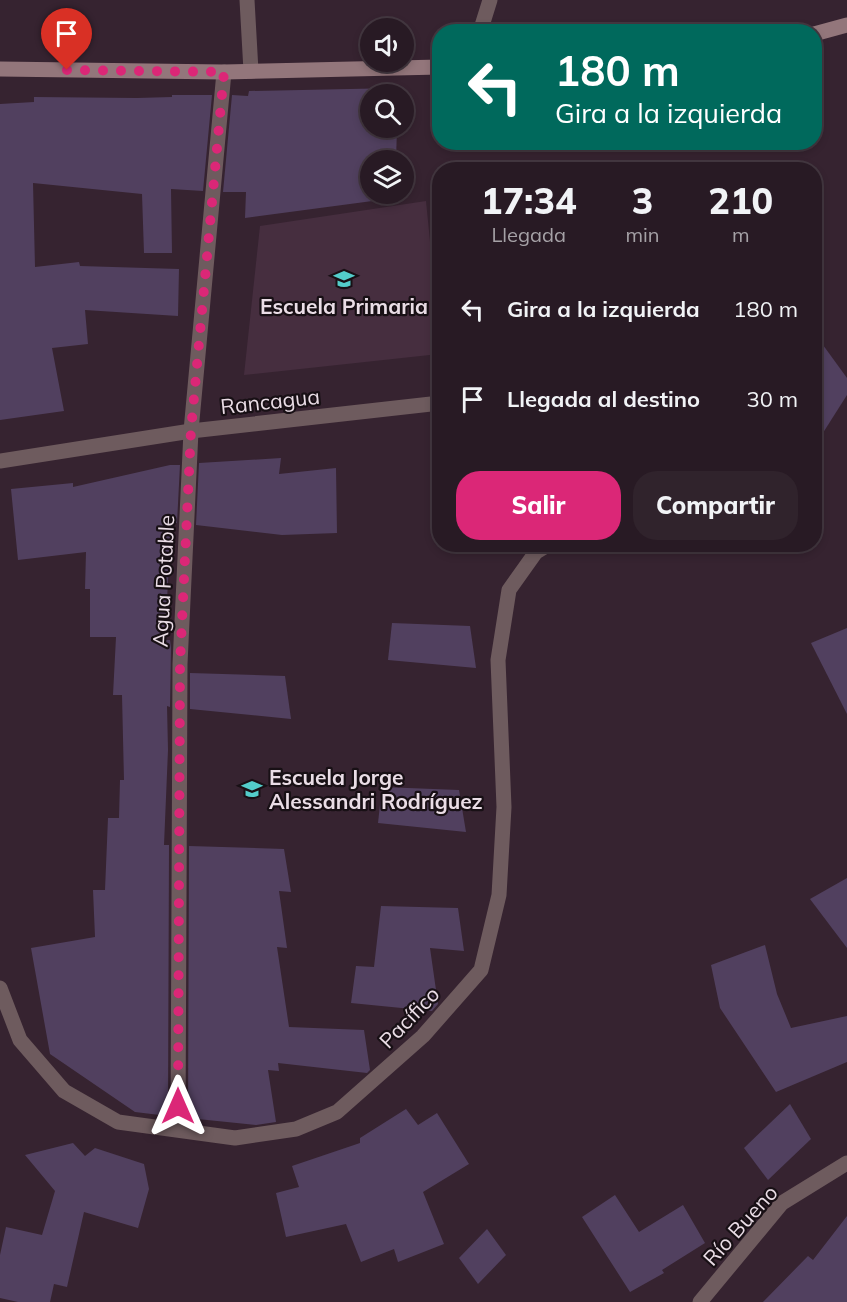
<!DOCTYPE html>
<html lang="es">
<meta charset="utf-8">
<style>
body{margin:0;font-family:Mulish,sans-serif;background:#30232c;color:#f1f3f6;height:100vh;display:flex;flex-direction:column;font-size:22px;white-space:nowrap}
*{box-sizing:border-box;margin:0}
p{font-size:20px;color:#a5a1a6}
.icon{flex:none;width:33px;height:33px;fill:none;stroke:currentColor;stroke-width:2;stroke-linecap:round;stroke-linejoin:round}
.map{position:relative;flex:1;overflow:hidden}
.drawer{position:absolute;left:432px;top:162px;width:390px;height:390px;display:flex;flex-direction:column;background:#281a24;border-radius:24px;box-shadow:0 3px 9px #0003,0 0 0 2px #443841}
.drawer>*{flex:none}
.hud{position:absolute;left:432px;top:24px;width:390px;height:126px;border-radius:24px;box-shadow:0 3px 9px #0003,0 0 0 2px #443841;background:#00695c;color:#fff;overflow:hidden}
.buttons{position:absolute;left:360px;top:18px;display:grid;gap:12px}
.buttons a{display:grid;place-items:center;width:54px;height:54px;border-radius:50%;background:#281a24;box-shadow:0 3px 9px #0003,0 0 0 2px #443841;font-size:30px}
.pin{position:absolute;display:grid;place-items:center;width:51px;height:51px;color:#fff;margin:-62px -26px;border-radius:50% 50% 50% 0;rotate:-45deg;box-shadow:0 0 6px #0007}
.pin .icon{rotate:45deg}
.me{position:absolute;width:66px;margin:-33px;rotate:0deg;stroke-linejoin:round;filter:drop-shadow(0 0 4px #0008)}
.turn{display:flex;align-items:center;gap:21px;height:126px;padding:0 24px;font-size:27px}
.turn .icon{width:78px;height:78px;stroke-width:2.5}
.turn b{display:block;font-size:42px;line-height:51px}
.eta{display:flex;justify-content:space-evenly;align-items:center;height:102px;text-align:center}
.eta b{font-size:36px;font-weight:800;line-height:42px}
.cta{display:flex;gap:12px;margin-top:auto;padding:12px 24px}
.cta a{flex:1;height:69px;border-radius:24px;background:#db2777;color:#fff;font-size:24px;font-weight:800;line-height:69px;text-align:center}
.cta a+a{background:#30232c;color:#f1f3f6}
ul{padding:0;list-style:none}
li{display:flex;align-items:center;gap:18px;height:90px;padding:0 24px}
li div{flex:1}
li b{display:block;font-size:22px}
li em{font-style:normal}
.map>svg:first-child{display:block}
</style>
<div class="map">
<svg width="847" height="1302" viewBox="0 0 847 1302">
<rect width="100%" height="100%" fill="#362330"/>
<polygon fill="#462e3f" points="426,201 439,332 439,354 244,375 260,226"/>
<g fill="#51405f">
<polygon points="397,88 397,94 370,94 370,128 397,128 396,160 370,160 370,194 395,194 395,198 245,218 246,192 223,192 232,95 248,96 249,91"/>
<polygon points="172,95 212,95 203,191 171,189 172,253 144,253 142,194 33,183 35,267 79,262 80,266 179,269 178,316 85,310 88,344 52,348 64,411 0,420 0,104 34,102 34,97 137,98 172,97"/>
<polygon points="815,334 847,378 847,395 814,447"/>
<polygon points="281,458 279,474 336,468 337,533 282,535 196,525 199,463"/>
<polygon points="170,465 180,465 177,523 171,522 165,640 170,640 171,648 170,707 167,706 168,750 164,845 169,845 168,1116 135,1112 50,1054 31,948 95,937 93,890 105,890 108,818 119,818 120,780 124,780 122,695 113,695 116,637 90,637 90,589 85,589 86,552 18,560 11,489 73,483 73,487"/>
<polygon points="392,623 470,626 476,668 388,660"/>
<polygon points="847,628 847,714 811,643"/>
<polygon points="190,673 285,676 291,719 190,709"/>
<polygon points="382,787 459,790 466,832 378,823"/>
<polygon points="189,846 284,849 291,892 279,891 287,948 277,947 289,1027 364,1030 370,1070 367,1073 278,1063 279,1071 268,1070 276,1122 256,1125 188,1118"/>
<polygon points="847,878 847,948 810,899"/>
<polygon points="381,906 458,908 464,951 430,948 438,1004 432,1011 351,1003 356,966 374,967"/>
<polygon points="765,945 777,994 791,1028 847,1016 847,1062 776,1092 720,1008 711,965"/>
<polygon points="790,1104 811,1139 768,1180 744,1148"/>
<polygon points="406,1109 418,1125 437,1113 469,1164 423,1192 444,1244 398,1262 394,1249 361,1262 346,1224 286,1237 276,1193 299,1187 292,1166 360,1143 360,1138"/>
<polygon points="73,1143 85,1156 95,1148 144,1164 149,1189 138,1228 84,1212 67,1287 54,1284 50,1302 18,1302 0,1298 0,1255 6,1227 42,1235 55,1191 25,1155"/>
<polygon points="615,1195 639,1232 683,1205 705,1243 662,1270 664,1273 630,1292 582,1217"/>
<polygon points="847,1216 847,1302 763,1302 808,1256 813,1260"/>
<polygon points="487,1229 506,1255 478,1284 459,1258"/>
</g>
<g fill="none" stroke-linecap="round" stroke-linejoin="round">
<g stroke="#6e5b5e" stroke-width="15">
<polyline points="247,0 251,71"/>
<polyline points="814,324 816,323"/>
<polyline points="0,461 191,431 440,403"/>
<polyline points="0,988 20,1040 64,1091 118,1122 235,1138 296,1129 337,1112 423,1036 481,970 499,895 504,807 498,660 509,590 536,552 549,544"/>
<polyline points="178,1129 180,664 191,431 224,72"/>
<polyline points="700,1302 782,1203 847,1163"/>
</g>
<polyline stroke="#6e5b5e" stroke-width="15" points="480,32 490,0"/>
<g stroke="#93767b" stroke-width="15">
<polyline points="814,34 847,25"/>
<polyline points="0,69 224,72 440,67"/>
</g>
</g>
<g fill="none" stroke-linecap="round" stroke-linejoin="round">
<polyline stroke="#db2777" stroke-width="10" stroke-dasharray="0 18" points="67,70 224,72 191,430 180,664 178,1106"/>
</g>
<defs>
<g id="school-bare" transform="scale(1.62)"><path d="M0-5L7-2L0 1L-7-2ZM-4 1L0 2.5L4 1V4Q0 6-4 4Z" fill="#53cdca" stroke="#181015" stroke-width="2.5" paint-order="stroke"/></g>
</defs>
<g fill-rule="evenodd">
<use href="#school-bare" x="344" y="279"/>
<use href="#school-bare" x="252" y="789"/>
</g>
<g text-anchor="middle" dominant-baseline="central" stroke-width="4.5" stroke-linejoin="round" paint-order="stroke">
<g font-size="21" font-weight="bold" fill="#eadde6" stroke="#181015">
<text x="344" y="306">Escuela Primaria</text>
<text x="269" y="777" text-anchor="start">Escuela Jorge<tspan x="269" dy="24">Alessandri Rodríguez</tspan></text>
</g>
<g font-size="21" fill="#eadde6" stroke="#181015">
<text transform="translate(270 401) rotate(-6)">Rancagua</text>
<text transform="translate(163 581) rotate(-87)">Agua Potable</text>
<text transform="translate(409 1017) rotate(-46)">Pacífico</text>
<text transform="translate(740 1225) rotate(-48)">Río Bueno</text>
</g>
</g>
</svg>
<div class="buttons">
<a><svg class="icon" aria-label="sound" viewBox="0 0 24 24"><path d="M4 9h4l5-4v14l-5-4H4zM17 9q2 3 0 6"/></svg></a>
<a><svg class="icon" aria-label="search" viewBox="0 0 24 24"><circle cx="10" cy="10" r="6"/><path d="M15 15l6 6"/></svg></a>
<a><svg class="icon" aria-label="layers" viewBox="0 0 24 24"><path d="M12 4l9 5-9 5-9-5zM3 14l9 5 9-5"/></svg></a>
</div>
<div class="pin" style="left:67px;top:70px;background:#d93025"><svg class="icon" aria-label="arrive" viewBox="0 0 24 24"><path d="M6 21V4h12l-3 4 3 4H6"/></svg></div>
<svg class="me" style="left:178px;top:1106px" viewBox="-20 -20 40 40"><path d="M0-17L14 15 0 8-14 15z" fill="#db2777" stroke="#fff" stroke-width="4"/></svg>
<div class="hud">
<div class="turn"><svg class="icon" aria-label="left" viewBox="0 0 24 24"><path d="M17 20v-9H6M10 6l-5 5 5 5"/></svg><div><b>180 m</b>Gira a la izquierda</div></div>
</div>
<section class="drawer">
<div class="eta">
<div><b>17:34</b><p>Llegada</p></div>
<div><b>3</b><p>min</p></div>
<div><b>210</b><p>m</p></div>
</div>
<ul>
<li><svg class="icon" aria-label="left" viewBox="0 0 24 24"><path d="M17 20v-9H6M10 6l-5 5 5 5"/></svg><div><b>Gira a la izquierda</b></div><em>180 m</em></li>
<li><svg class="icon" aria-label="arrive" viewBox="0 0 24 24"><path d="M6 21V4h12l-3 4 3 4H6"/></svg><div><b>Llegada al destino</b></div><em>30 m</em></li>
</ul>
<div class="cta"><a>Salir</a><a>Compartir</a></div>
</section>
</div>
